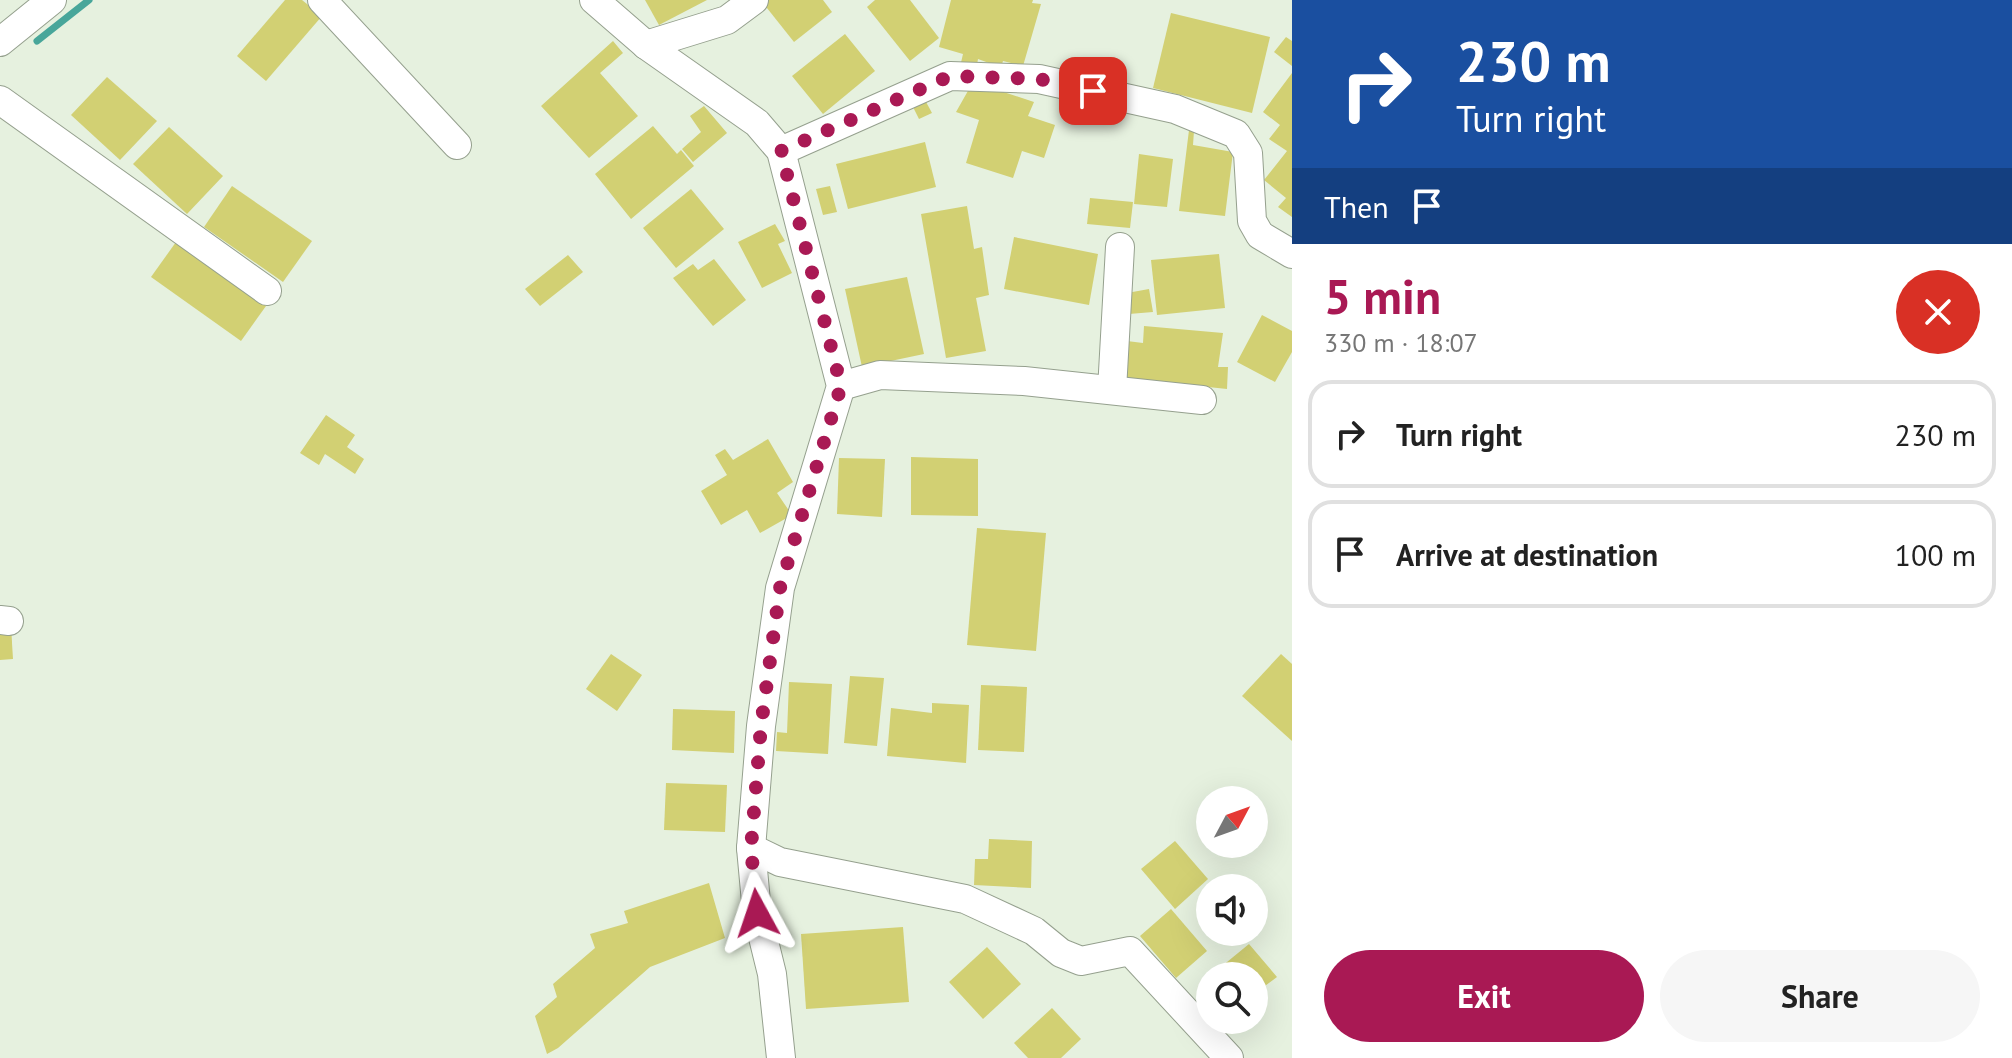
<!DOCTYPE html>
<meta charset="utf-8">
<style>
body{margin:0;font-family:"PT Sans",sans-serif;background:#f6f6f6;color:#222;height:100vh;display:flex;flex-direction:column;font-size:30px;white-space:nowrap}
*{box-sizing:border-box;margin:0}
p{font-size:26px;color:#767676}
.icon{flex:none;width:44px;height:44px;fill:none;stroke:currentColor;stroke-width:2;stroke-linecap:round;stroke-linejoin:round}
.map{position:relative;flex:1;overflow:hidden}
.side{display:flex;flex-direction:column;background:#fff;width:720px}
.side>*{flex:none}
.hud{background:#1a4fa0;color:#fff;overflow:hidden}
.needle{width:52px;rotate:49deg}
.tools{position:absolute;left:1196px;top:786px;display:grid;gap:16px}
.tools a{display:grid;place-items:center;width:72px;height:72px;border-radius:50%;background:#fff;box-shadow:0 8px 32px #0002;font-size:40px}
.pin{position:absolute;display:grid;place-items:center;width:68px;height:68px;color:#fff;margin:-34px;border-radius:16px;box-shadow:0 4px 12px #0006}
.me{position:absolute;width:88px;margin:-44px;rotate:355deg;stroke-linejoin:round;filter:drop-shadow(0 0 6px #0008)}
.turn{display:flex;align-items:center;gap:28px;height:168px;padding:0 32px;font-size:36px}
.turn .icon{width:104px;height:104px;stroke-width:2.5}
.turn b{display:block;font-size:56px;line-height:68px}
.then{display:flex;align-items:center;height:76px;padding:0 32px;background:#0003;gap:16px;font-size:30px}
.round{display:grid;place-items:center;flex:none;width:84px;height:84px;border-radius:42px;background:#f6f6f6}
.summary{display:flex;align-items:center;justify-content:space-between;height:136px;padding:0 32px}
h1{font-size:48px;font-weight:800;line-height:60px;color:#a91954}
.action{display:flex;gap:16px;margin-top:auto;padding:16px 32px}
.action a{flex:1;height:92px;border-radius:48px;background:#a91954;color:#fff;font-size:32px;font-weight:800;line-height:92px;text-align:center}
.action a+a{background:#f6f6f6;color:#222}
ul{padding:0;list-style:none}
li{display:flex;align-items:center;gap:24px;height:108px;margin:0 16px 12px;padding:0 16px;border:4px solid #e0e0e0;border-radius:24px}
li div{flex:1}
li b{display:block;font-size:30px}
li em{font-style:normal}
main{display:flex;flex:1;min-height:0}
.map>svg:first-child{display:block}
</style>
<main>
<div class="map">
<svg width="1292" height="1058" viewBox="0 0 1292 1058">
<rect width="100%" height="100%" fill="#e6f1df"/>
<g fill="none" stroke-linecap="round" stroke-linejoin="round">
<polyline stroke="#48a69a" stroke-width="7" points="37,41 89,0"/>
</g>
<g fill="#d2d073">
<polygon points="285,0 302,0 322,16 266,81 237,56"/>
<polygon points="645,0 707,0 659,25"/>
<polygon points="767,0 823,0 832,12 794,42 763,3"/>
<polygon points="875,0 910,0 939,38 910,61 867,7"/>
<polygon points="951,0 1033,0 1032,3 1041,4 1023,66 1003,61 998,76 989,63 978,59 975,76 959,71 963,54 939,47"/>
<polygon points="1171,13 1270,37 1252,113 1153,88"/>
<polygon points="845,34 875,71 823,114 792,76"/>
<polygon points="1286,37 1292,41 1292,66 1274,52"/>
<polygon points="613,41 623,53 600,73 638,116 589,158 541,106"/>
<polygon points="1292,73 1292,217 1278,207 1286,198 1264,180 1287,151 1269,139 1280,125 1263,112"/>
<polygon points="107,77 157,121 120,160 71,115"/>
<polygon points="973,82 1034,102 1028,116 1055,125 1044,158 1022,151 1013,178 966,163 979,120 956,112"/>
<polygon points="925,100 932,113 919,119 913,107"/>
<polygon points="704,106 727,133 693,162 682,149 701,132 690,116"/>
<polygon points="653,126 677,154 681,150 694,166 631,219 595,174"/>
<polygon points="169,127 223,176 187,214 133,164"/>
<polygon points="1189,130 1194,131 1193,145 1233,152 1225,216 1179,211"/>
<polygon points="925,142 936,187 848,209 836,164"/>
<polygon points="1139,154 1173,159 1167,207 1134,204"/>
<polygon points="232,186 312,241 283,282 204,227"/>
<polygon points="830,186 837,212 823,215 816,189"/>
<polygon points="691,189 724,229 676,268 643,228"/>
<polygon points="1090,198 1133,202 1130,228 1087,224"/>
<polygon points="967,206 974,249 982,247 989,295 976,298 986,351 946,358 921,214"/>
<polygon points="775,224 785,241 778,244 792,273 762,288 738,242"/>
<polygon points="1014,237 1098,254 1089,305 1004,289"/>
<polygon points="176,242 266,306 241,341 151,277"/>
<polygon points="1219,254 1225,308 1157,315 1151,260"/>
<polygon points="568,255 583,272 540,306 525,289"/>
<polygon points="714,259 746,300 713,326 673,278 693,264 698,270"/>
<polygon points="907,277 924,354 862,367 845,289"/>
<polygon points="1149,289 1153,312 1129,314 1127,293"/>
<polygon points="1262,315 1292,331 1292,352 1275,382 1237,362"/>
<polygon points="1144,326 1223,333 1218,367 1228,367 1227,389 1123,378 1127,341 1143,343"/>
<polygon points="326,415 355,435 347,447 364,459 355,474 325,454 319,465 300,453"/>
<polygon points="768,439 793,482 777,493 792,515 760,533 747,510 721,525 701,491 727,475 715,455 725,449 733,460"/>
<polygon points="911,457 978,459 978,516 911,515"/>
<polygon points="839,458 885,459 882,517 837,514"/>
<polygon points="977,528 1046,533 1036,651 967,645"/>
<polygon points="11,626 13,659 0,660 0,627"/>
<polygon points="611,654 642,675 617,711 586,689"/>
<polygon points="1281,654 1292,664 1292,741 1242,696"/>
<polygon points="850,676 884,678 877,746 844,743"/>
<polygon points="789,682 832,684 828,754 776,751 777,732 787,733"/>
<polygon points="981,685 1027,687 1024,752 978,750"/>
<polygon points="932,703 969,705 966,763 887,756 891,708 932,713"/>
<polygon points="673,709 735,711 734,753 672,750"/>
<polygon points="666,783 727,785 725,832 664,830"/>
<polygon points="989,839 1032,841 1031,888 974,885 975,859 988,859"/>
<polygon points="1175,841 1208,879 1175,909 1141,869"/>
<polygon points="709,883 725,938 650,967 558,1048 547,1054 535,1016 557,997 553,984 595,948 590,934 628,923 624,911"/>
<polygon points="1171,909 1207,951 1176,978 1140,936"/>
<polygon points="903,927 909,1002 806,1009 801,934"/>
<polygon points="1249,944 1277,977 1254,994 1254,976 1220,976 1216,971"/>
<polygon points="987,947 1021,984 983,1019 949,982"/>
<polygon points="1052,1008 1081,1039 1061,1058 1028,1058 1014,1043"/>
</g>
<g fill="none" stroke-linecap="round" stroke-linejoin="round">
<g stroke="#95a08e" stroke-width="30">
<g id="minor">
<polyline points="322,0 457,145"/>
<polyline points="594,0 646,45 757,123 781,151 841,386 780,588 761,726 751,848 757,913 772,974 781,1058"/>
<polyline points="0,42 52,0"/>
<polyline points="646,45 727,20 754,0"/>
<polyline points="0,100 267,291"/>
<polyline points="781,151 950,76 1039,79 1175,109 1236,134 1248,153 1252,221 1260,235 1292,254"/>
<polyline points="841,386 880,375 1024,381 1202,400"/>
<polyline points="1112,390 1120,247"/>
<polyline points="0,620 9,621"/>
<polyline points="751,848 780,862 965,899 1034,931 1061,953 1081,961 1130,951 1229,1058"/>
</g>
</g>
<use href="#minor" stroke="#fff" stroke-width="28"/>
</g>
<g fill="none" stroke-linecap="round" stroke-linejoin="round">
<polyline stroke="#a91954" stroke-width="14" stroke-dasharray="0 25.2" points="757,913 751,848 761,726 780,588 841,386 781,151 950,76 1039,79 1093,91"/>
</g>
</svg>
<div class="tools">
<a><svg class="needle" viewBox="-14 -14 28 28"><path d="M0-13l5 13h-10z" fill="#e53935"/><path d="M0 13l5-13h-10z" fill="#767676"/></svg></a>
<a><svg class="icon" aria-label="sound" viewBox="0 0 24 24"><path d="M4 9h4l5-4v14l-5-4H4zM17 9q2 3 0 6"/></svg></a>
<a><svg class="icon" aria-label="search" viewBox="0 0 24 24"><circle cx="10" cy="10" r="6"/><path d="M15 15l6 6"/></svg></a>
</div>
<div class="pin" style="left:1093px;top:91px;background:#d93025"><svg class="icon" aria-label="arrive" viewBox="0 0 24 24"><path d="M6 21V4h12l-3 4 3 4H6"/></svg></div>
<svg class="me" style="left:757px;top:913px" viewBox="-20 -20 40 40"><path d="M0-17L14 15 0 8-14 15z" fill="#a91954" stroke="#fff" stroke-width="4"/></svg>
</div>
<section class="side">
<div class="hud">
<div class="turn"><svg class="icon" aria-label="right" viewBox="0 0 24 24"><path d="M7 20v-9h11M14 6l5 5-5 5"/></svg><div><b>230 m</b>Turn right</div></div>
<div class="then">Then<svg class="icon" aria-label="arrive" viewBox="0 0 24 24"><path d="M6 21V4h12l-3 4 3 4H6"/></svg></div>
</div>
<div class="summary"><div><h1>5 min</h1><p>330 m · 18:07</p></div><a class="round" style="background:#d93025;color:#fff"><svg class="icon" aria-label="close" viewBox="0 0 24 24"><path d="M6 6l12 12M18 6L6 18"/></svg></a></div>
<ul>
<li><svg class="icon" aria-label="right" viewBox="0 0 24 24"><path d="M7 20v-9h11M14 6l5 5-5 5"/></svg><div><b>Turn right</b></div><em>230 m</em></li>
<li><svg class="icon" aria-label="arrive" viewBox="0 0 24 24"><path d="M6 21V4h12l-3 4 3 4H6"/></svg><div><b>Arrive at destination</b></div><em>100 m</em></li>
</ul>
<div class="action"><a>Exit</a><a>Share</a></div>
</section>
</main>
